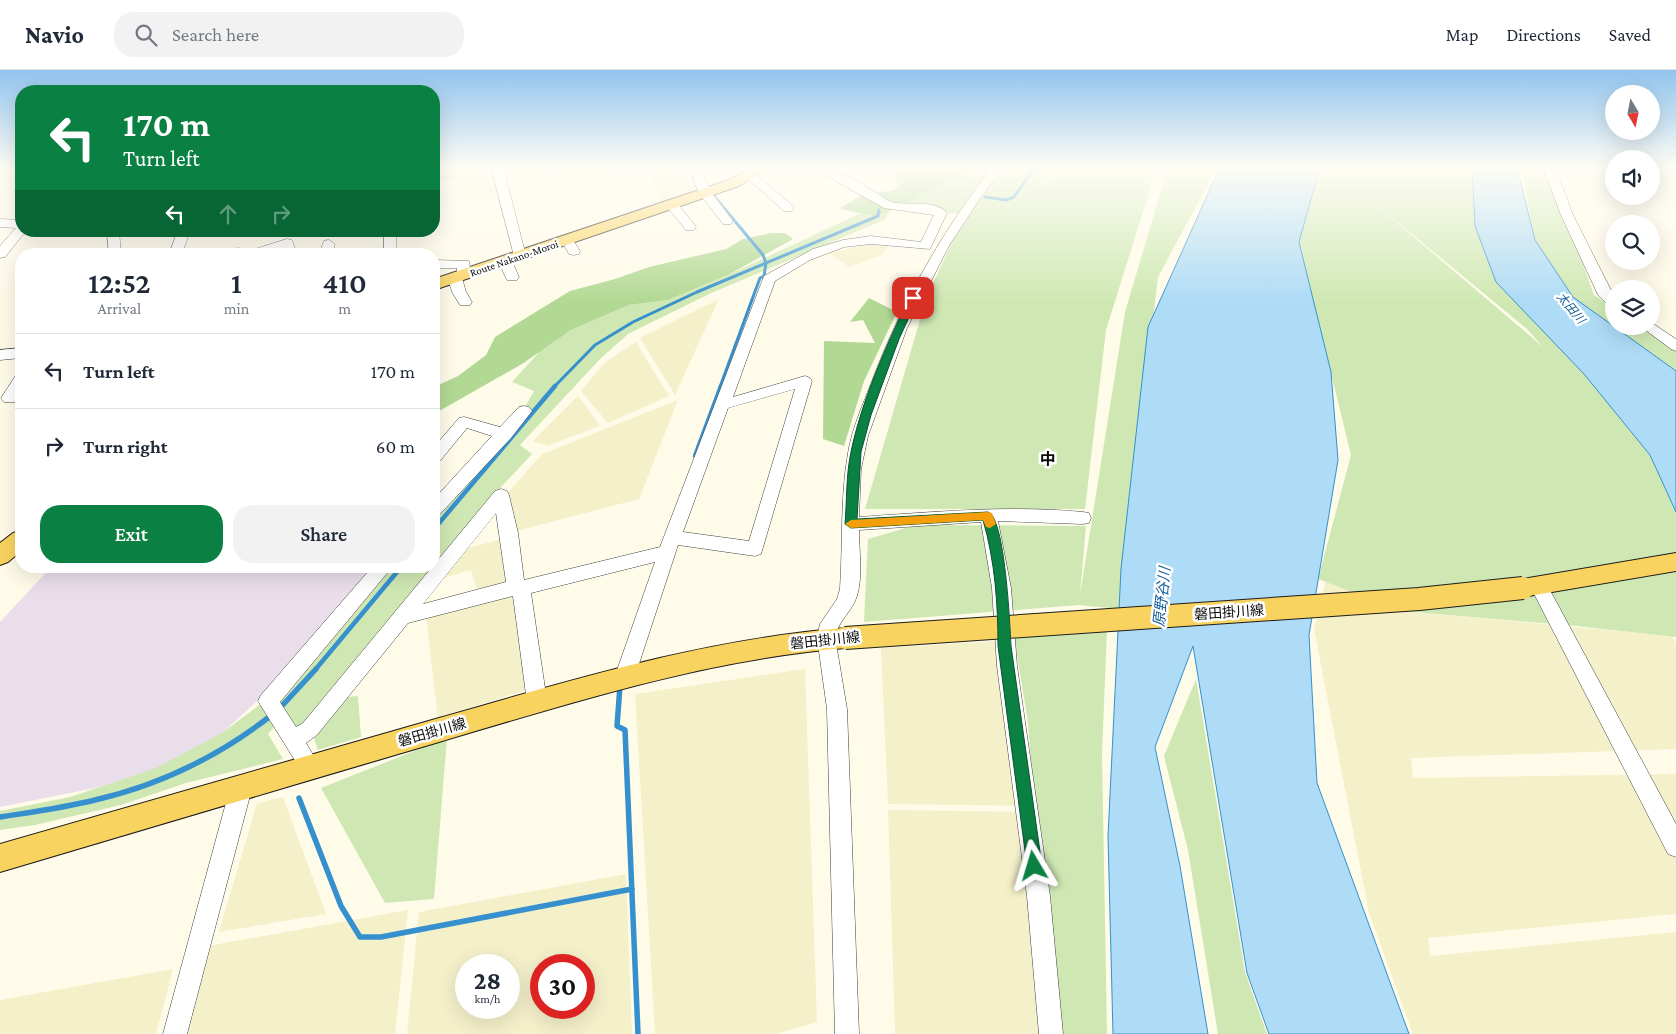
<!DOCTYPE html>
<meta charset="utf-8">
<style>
body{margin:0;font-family:"Crimson Pro","Noto Sans JP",serif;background:#f2f2f3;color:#1f2937;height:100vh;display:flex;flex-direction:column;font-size:19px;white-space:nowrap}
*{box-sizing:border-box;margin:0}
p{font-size:16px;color:#747a83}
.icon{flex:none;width:28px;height:28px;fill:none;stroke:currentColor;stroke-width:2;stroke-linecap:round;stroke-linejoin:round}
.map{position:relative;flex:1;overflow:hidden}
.drawer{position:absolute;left:15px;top:178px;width:425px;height:325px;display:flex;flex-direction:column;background:#fff;border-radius:20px;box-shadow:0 5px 20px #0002}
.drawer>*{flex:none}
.guide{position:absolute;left:15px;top:15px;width:425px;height:152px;border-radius:20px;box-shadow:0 5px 20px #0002;background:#0b8043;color:#fff;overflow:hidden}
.needle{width:32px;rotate:170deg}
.controls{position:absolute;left:1605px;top:15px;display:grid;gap:10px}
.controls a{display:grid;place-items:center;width:55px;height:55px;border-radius:50%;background:#fff;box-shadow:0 5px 20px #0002;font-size:25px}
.speed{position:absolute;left:455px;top:884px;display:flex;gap:10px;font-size:25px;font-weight:700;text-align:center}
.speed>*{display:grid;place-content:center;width:65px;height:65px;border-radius:50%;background:#fff;box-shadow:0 5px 20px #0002;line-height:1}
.speed small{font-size:12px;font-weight:400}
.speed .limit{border:8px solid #d22;background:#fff;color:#111}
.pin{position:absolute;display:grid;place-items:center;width:42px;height:42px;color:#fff;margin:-21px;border-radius:10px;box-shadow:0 2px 8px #0006}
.me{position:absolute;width:55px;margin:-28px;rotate:353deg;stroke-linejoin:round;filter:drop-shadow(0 0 4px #0008)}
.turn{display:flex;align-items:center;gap:18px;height:105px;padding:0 25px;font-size:22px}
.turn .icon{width:65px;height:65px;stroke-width:2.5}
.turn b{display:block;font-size:35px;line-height:42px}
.lanes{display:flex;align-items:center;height:48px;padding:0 25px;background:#0003;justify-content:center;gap:25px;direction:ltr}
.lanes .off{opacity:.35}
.eta{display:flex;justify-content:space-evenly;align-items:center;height:85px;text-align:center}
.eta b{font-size:30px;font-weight:600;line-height:35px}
.primary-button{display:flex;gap:10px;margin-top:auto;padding:10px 25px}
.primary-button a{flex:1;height:58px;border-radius:20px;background:#0b8043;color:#fff;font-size:20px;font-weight:600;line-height:58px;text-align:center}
.primary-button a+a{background:#f2f2f3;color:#1f2937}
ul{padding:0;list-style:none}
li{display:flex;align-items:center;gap:15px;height:75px;padding:0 25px;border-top:1px solid #e0e1e3}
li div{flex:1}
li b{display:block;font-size:19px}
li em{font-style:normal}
header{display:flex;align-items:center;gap:30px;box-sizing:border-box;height:70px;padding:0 25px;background:#fff;border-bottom:1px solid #e0e1e3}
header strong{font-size:24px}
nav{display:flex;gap:28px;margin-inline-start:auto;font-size:18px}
.search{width:350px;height:45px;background:#f2f2f3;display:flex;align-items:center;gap:12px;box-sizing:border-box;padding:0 18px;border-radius:20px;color:#747a83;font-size:19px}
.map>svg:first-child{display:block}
</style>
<header>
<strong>Navio</strong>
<div class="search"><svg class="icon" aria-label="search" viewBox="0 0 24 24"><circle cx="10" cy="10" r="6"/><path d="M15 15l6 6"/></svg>Search here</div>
<nav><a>Map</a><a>Directions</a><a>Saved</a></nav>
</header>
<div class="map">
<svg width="1676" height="964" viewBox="0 0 1676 964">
<rect width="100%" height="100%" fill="#fffbe9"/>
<polygon fill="#e9deea" points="52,496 378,496 255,633 219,666 164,698 125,712 0,737 0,552"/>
<g fill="#f4f0ca" fill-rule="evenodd">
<polygon points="434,97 490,97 496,128 457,129 460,110 434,110"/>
<polygon points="497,97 553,97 554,102 501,110"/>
<polygon points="558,97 647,97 563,112"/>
<polygon points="659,97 684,97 693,123 661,133 649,99"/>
<polygon points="869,174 888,176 882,185 849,197 829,183"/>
<polygon points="719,229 716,235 675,325 640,268"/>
<polygon points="636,272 669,326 608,353 581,321 604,293"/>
<polygon points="578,326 600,356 547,376 533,371"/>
<polygon points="678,330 639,429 509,463 504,427 542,384"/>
<polygon points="502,469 510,514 478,522 471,500 437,510 468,478"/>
<polygon points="1326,511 1403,541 1672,566 1676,573 1676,679 1411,688 1413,708 1676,704 1676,844 1428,868 1430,886 1676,862 1676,964 1413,964 1369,843 1314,559"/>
<polygon points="515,524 526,620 438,648 426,546"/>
<polygon points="995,571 1004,626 1027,736 888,734 881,578"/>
<polygon points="805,599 817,952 776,964 655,964 635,624"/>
<polygon points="283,727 326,844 219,862 257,733"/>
<polygon points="888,740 1028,742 1051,964 895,964"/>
<path d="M626,804l6,160h-225l12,-122zM466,895h43v43h-43zM541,895h43v43h-43z"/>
<polygon points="408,840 395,964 170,964 191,879"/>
<polygon points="173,899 156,964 0,964 0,930"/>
</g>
<g fill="#cfe8b3" fill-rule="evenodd">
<polygon points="960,97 1054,97 1042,116 1056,97 1157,97 1106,260 1085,439 865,439 926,229 965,144 891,140 884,150 709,224 628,264 600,289 520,375 532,384 491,428 302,664 284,646 268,664 283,689 186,713 121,735 35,755 0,760 0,741 70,727 115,712 156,698 222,663 274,624 389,496 434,496 434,446 519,347 534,321 512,312 541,280 571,260 629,235 668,230 730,204"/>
<polygon points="1168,97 1217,97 1158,207 1119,539 1079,535 864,552 868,469 916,455 1086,456 1080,525 1125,242"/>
<path d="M1320,97h152l3,59 109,148 66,81 26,57v125l-100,-11 -173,-15 -85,-32 33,-124 -52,-213zM1361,122l166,137 16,18z"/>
<polygon points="1521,97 1549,97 1594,225 1614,238 1614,256 1640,256 1676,280 1676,301 1573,227 1535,170"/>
<polygon points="1107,561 1102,683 1107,964 1051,964 1028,652 1014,567"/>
<polygon points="1196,609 1245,902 1267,964 1218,964 1188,780 1164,686"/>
<polygon points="358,626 361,667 318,680 312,663 348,627"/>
<polygon points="447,668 434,829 385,833 321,718"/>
</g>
<g fill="#b2d993">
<polygon points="910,97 981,97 878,146 848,141 840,138 863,125 894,120 898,115 894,103"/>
<polygon points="771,163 785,163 793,169 730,204 668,230 629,235 571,260 522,294 434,344 434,317 458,306 486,285 495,267 570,221 615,209 649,197 726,179 743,169"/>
<polygon points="869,228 897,242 864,311 844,376 823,369 824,271 875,273 863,250 850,252"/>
</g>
<g fill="#aedbf6" stroke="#3590cd">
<polygon points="1220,97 1320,97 1299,172 1331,302 1338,390 1309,565 1317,713 1409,964 1269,964 1247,903 1193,576 1155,677 1180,796 1208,964 1113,964 1108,766 1121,499 1148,257"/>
<polygon points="1472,97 1517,97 1535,170 1573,227 1676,301 1676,442 1650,385 1584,304 1496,212 1475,156"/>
</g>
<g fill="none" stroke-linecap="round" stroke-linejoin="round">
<g stroke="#3590cd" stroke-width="3">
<polyline points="714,126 763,185 766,193 764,206 760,208 720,317"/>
<polyline points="985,127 1006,130 1014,127 1035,97"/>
<polyline points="554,317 595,275 633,252 697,222 878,146 879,140"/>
</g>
<g stroke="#3590cd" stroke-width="4.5">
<polyline points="695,386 721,316"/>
<polyline points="434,459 555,316"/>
<polyline points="315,600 402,496"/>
</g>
<g stroke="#3590cd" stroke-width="5.5">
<polyline points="620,616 617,656 625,660 638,964"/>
<polyline points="279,639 316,599"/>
<polyline points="299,728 341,836 360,867 381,867 632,819"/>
<path d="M0,747c32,-5 63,-9 95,-17 65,-15 126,-45 178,-86"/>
</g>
<g stroke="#3e3e3e" stroke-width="1">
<g id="minor">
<polygon points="491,97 503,97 526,186 525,189 515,189 514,186"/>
<polygon points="688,97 700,97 711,122 733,151 731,154 723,154 699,123"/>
<path d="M811,97c28,0 41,12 64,25 5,3 11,8 17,10 16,4 43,-3 55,11l-17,36 -59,-5 -27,3 -34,13 -35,21 -42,116 72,-21 5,2 2,3 -51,173 -6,2 -77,-11 -43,131 -3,6 -7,2 -7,-2 -3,-6 40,-114 -124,31 16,109 -3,6 -7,3 -7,-3 -3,-6 -14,-106 -105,27 -91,112 -11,8 15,25 -3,7 -7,3 -7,-3 -46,-74 3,-6 112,-129h20l-113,136 16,25 7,-4 192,-232 6,-2 6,2 2,4 9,38 6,47 136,-33 104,-271 49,-27 30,-9 28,-4 50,6 13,-27 -50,-7zM795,319l-46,152 -66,-9 45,-124zM496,443l10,69 -83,22z"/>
<path d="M992,97h12l-21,27 -33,50 -43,84 -39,108 -7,33 -2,48c75,-5 149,-12 224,-5l6,1 2,5 -2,5 -6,1 -85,-3 13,67 6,78 33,230 13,138h-24l-12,-138 -30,-230 -5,-78 -11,-66 -122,8c0,21 4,46 -2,66 -5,16 -19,25 -22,41l12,72 12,325h-24l-8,-325 -10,-72 3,-13 17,-25 3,-10c3,-45 0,-91 8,-136 4,-25 15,-48 24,-72 29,-77 69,-148 120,-214z"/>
<polygon points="1543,97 1555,97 1573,145 1614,226 1614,237 1609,236 1598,225 1561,145"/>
<polygon points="1669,97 1676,97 1676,102 1672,101"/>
<polygon points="750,101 754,103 792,135 794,138 792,141 784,141 746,107 744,105"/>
<polygon points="672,131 676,132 694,154 696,157 694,160 686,160 668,138 666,135"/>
<polygon points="0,149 21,150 21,161 26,161 5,187 0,188 0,176 16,158 0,157"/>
<polygon points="107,161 119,161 121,184 109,184"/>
<polygon points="178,161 190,161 182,184 169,184"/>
<rect x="384" y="161" width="12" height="23"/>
<polygon points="567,166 571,167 580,181 579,184 574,185 569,184 561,170"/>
<polygon points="287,169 292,170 297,184 284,184 283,178 265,184 223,184 224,181 239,178 245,182"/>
<polygon points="329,170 335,174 332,184 319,184 324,171"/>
<polygon points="505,187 512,191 519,207 517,210 507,210 498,191"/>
<polygon points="434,190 469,191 471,205 469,208 462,208 466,222 472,232 470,235 460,235 452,222 448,208 450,205 457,205 457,198 434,198"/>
<polygon points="1652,253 1676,269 1676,281 1671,279 1640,256 1651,256"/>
<polygon points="21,278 21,288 0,290 0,280"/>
<polygon points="21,303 21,332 4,332 1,328 16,305"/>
<polygon points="524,336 529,337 532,341 511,368 440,444 434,446 434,429 492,366 467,358 440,391 434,393 434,377 459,348 464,347 500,357 519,337"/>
<polygon points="1539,509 1545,511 1676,754 1676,787 1668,784 1530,516 1533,511"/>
<polygon points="241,708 248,711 252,718 187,964 163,964 230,718 234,711"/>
</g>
</g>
<g stroke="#1c1c1c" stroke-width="2">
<g id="major">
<polygon points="751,97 770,97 739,116 434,220 434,209 729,110"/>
<polygon points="21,461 21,481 8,492 0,495 0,473 13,463"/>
<polygon points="1676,483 1676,501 1523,527 1515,525 1511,518 1515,511 1523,509"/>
<path d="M845,558l9,3 3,7 -3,7 -9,3c-141,12 -271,54 -406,94 -147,43 -293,87 -439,130v-28c146,-42 293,-84 439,-126 134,-38 266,-79 406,-90z"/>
</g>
</g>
<use href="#minor" fill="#fff" fill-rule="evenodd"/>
<use href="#major" fill="#f9d35f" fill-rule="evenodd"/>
<g stroke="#1c1c1c" stroke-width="24" stroke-linecap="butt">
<polyline id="major-bridge" points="845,568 1419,529 1523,518"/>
</g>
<use href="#major-bridge" stroke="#f9d35f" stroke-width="22"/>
</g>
<linearGradient id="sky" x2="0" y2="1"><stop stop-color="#91c4ee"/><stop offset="0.42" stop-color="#fffdf5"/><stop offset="1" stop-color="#fffdf5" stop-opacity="0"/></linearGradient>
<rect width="1676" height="232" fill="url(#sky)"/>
<path fill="#0b8043" stroke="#07532c" d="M913,225l5,3 -19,41 -28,76 -10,37 -4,67 131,-7c17,5 22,114 23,134l31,220 -3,5 -5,2 -5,-2 -2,-5 -29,-220c0,-42 -3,-85 -15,-126l-132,8 -6,-4c2,-24 1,-49 6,-72 10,-50 36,-108 58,-154z"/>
<polygon fill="#f59e0b" points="988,442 992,443 996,454 990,458 986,457 983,450 851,458 845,454 851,450"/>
<g text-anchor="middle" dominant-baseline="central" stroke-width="5" stroke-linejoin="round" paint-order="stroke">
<g font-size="11" fill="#0b0b0b" stroke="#fff">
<text transform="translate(514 188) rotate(-19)">Route Nakano-Moroi</text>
</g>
<g font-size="12" font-style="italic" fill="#15619b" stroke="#fff">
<text transform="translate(1571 238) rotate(50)">太田川</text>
</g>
<g font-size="14" fill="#0b0b0b" stroke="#fff">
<text transform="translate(1229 542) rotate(-4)">磐田掛川線</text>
<text transform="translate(825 570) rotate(-6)">磐田掛川線</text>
<text transform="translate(432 662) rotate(-16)">磐田掛川線</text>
</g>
<g font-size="15" font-style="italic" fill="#15619b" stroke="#fff">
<text transform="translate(1162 527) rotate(-84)">原野谷川</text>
</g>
<g font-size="16" font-weight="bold" fill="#0b0b0b" stroke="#fff">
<text x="1048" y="389">中</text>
</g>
</g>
</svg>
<div class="controls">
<a><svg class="needle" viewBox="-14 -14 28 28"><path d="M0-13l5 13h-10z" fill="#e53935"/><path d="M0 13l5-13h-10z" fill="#747a83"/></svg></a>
<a><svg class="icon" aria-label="sound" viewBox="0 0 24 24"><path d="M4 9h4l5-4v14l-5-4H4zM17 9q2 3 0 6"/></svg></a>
<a><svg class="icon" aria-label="search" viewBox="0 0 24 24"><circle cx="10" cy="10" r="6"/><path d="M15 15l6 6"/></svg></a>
<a><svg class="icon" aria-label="layers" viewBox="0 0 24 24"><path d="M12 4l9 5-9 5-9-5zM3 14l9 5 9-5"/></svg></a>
</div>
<div class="speed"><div>28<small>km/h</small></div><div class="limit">30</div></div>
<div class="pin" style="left:913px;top:228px;background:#d93025"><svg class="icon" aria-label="arrive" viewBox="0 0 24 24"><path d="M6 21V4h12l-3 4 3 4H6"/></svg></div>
<svg class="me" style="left:1034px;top:796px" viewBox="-20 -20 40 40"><path d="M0-17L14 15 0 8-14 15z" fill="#0b8043" stroke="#fff" stroke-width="4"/></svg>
<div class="guide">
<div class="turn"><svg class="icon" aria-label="left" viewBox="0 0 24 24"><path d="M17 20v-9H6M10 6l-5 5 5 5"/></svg><div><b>170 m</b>Turn left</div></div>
<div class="lanes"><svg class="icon" aria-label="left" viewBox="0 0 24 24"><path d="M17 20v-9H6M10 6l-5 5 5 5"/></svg><svg class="icon off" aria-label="ahead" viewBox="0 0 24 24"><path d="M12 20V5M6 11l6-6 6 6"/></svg><svg class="icon off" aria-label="right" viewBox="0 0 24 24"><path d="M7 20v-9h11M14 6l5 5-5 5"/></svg></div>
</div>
<section class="drawer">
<div class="eta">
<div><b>12:52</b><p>Arrival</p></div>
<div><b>1</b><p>min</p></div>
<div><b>410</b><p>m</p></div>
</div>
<ul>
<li><svg class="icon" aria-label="left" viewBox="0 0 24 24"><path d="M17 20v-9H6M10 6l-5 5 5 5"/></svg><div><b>Turn left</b></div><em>170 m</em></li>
<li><svg class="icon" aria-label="right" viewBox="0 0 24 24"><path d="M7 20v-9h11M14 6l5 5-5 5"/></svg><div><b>Turn right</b></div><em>60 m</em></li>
</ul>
<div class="primary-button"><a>Exit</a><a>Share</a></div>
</section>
</div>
